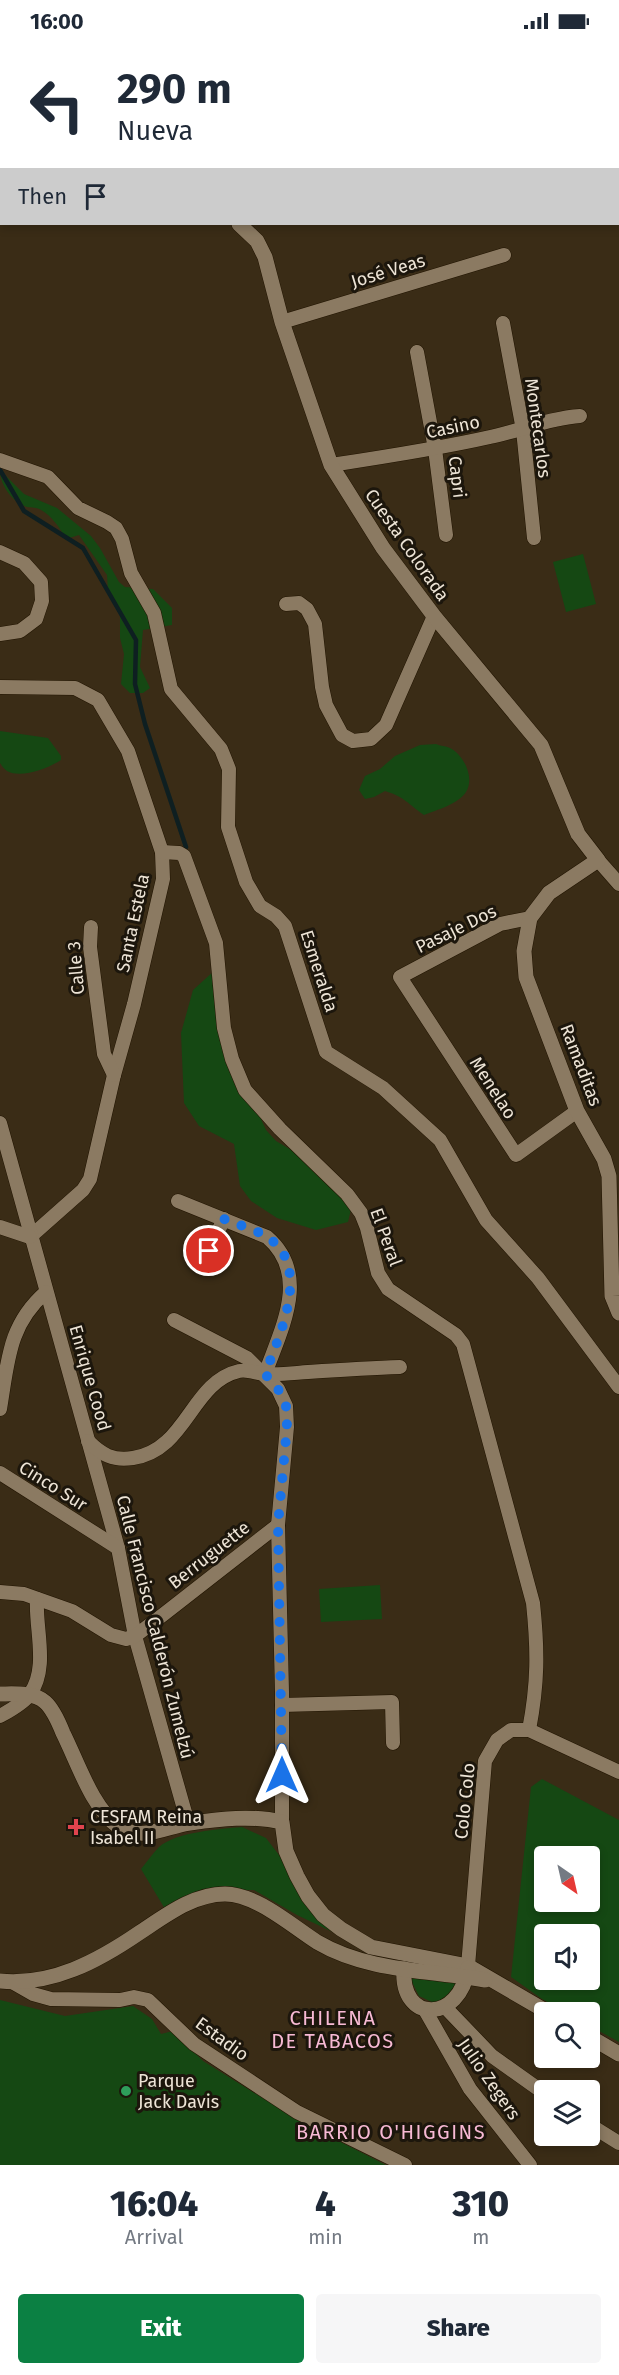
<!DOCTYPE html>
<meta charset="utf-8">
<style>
body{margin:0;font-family:"Fira Sans",sans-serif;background:#f6f6f7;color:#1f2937;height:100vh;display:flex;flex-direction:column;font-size:22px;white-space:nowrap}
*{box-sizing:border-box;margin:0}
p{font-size:20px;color:#747a83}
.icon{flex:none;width:33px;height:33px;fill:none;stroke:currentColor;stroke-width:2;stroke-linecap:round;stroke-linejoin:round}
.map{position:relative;height:2123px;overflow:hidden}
.details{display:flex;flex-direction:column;background:#fff;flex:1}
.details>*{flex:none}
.guide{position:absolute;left:0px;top:0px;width:620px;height:183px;box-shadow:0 3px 9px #0003;background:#fff;color:#1f2937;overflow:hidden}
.needle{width:39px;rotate:146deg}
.fabs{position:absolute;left:534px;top:1804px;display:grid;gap:12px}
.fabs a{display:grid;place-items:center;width:66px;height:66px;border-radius:6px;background:#fff;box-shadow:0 3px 9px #0003;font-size:30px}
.pin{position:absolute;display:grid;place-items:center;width:51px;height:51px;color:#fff;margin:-26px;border:3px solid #fff;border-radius:50%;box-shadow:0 2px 6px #0007}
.me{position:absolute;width:66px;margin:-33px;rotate:0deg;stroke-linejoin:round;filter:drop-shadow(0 0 4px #0008)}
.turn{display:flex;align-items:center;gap:21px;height:126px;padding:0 18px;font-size:27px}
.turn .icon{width:78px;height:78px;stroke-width:2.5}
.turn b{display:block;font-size:42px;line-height:51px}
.then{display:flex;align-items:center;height:57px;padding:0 18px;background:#0003;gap:12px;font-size:22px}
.eta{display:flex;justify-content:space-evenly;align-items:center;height:102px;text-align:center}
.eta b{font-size:36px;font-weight:800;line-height:42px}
.cta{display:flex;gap:12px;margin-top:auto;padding:12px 18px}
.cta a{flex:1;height:69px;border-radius:6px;background:#0b8043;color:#fff;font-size:24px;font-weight:800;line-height:69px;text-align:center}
.cta a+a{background:#f6f6f7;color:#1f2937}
.status{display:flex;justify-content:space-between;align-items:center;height:42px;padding:0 30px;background:#fff;direction:ltr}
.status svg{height:16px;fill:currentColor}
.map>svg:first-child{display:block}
</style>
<div class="status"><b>16:00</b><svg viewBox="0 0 49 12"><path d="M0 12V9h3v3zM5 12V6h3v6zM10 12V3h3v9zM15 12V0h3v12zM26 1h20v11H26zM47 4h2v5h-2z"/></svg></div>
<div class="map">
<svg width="619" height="2123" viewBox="0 0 619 2123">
<rect width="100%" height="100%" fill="#3a2c16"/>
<g fill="#154813" fill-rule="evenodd">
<path d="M0,428l24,24 33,14 34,28 9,12 19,34 6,5 28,2 19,19v17l-29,5 -3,37 10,21 -7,5h-13l-9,-9 3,-30 -4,-16v-24l-12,-24 -1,-15 -28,-40 -13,4c-6,-11 -14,-23 -25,-29 -4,-3 -9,-2 -14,-3 -15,-5 -27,-22 -27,-37z"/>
<polygon points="583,512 596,562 566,570 553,520"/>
<path d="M0,689l48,7 13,18v4c-12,8 -40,19 -54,11 -3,-2 -5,-5 -7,-8z"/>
<path d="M436,702c4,2 10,2 14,4 14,7 25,30 16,44 -8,12 -29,18 -42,23 -16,-11 -19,-18 -39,-24l-11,6 -9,2 -6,-9 6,-14 15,-7 15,-13 25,-11z"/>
<polygon points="214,929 222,991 266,1088 276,1099 305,1116 352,1163 348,1180 316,1188 277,1176 251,1159 240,1144 234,1102 199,1084 184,1061 181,991 193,948"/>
<polygon points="380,1543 382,1577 321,1580 319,1547"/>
<path d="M542,1737l77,41v222l-29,-16v-13h-23l-25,-14 -31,-22 20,-190zM544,1815h46v45h-46zM544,1893h46v45h-46z"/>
<path d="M242,1785l24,11 75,98 -44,-21 -43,-25h-32l-54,24 -27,-45c6,-7 11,-15 18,-22 17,-15 61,-18 83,-20z"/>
<polygon points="410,1936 458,1940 452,1953 434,1961 419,1954"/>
<polygon points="0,1958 65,1974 133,1964 152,1977 161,1992 173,1989 203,2019 301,2080 386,2123 0,2123"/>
</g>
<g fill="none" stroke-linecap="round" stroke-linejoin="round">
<polyline stroke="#0e1f21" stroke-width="4.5" points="0,428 24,469 83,506 136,598 135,642 145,682 186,805"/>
<g stroke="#211401" stroke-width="15">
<g id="street">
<polyline points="282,280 504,213"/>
<polyline points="503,281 523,388 534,496"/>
<polyline points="417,310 435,407 446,493"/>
<polyline points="0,418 48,435 78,466 107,480 116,486 122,497 131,531 154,571 171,647 221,707 229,727 228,785 246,840 260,864 276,874 285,884 326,1010 383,1046 440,1098 486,1178 538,1236 619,1345"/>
<path d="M331,423c53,-8 106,-16 159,-28 30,-6 59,-19 90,-21"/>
<polyline points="0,510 24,521 41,540 42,559 36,577 20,589 0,592"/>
<polyline points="286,562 299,561 307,567 315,582 322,645 326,663 342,693 353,699 371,697 386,683 434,574"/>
<polyline points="0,645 75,646 98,658 128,709 162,810 163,837 134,962 114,1033 90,1137 83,1148 30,1195"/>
<path d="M162,810l17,1 5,3 32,87 8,85 8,31 13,31 35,39 67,65 14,19 6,15 11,45 10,16 68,46 7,9 70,259c5,48 5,80 -4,127"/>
<polyline points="598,818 619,842"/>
<polyline points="530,876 500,882 400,935 516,1113 577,1069"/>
<polyline points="91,885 90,905 104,1012 114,1033"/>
<polyline points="0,1081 118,1506 135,1594 188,1781"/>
<path d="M178,1159l89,36c44,38 14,92 -2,137"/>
<polyline points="0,1185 30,1195"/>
<polyline points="201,1224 224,1177"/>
<polyline points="174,1278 247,1316 278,1347 286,1364 287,1385 278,1483 282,1650 282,1780"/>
<path d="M0,1367c8,-47 8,-84 46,-117"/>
<path d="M88,1399c14,14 25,20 45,17 54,-8 58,-76 106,-87 9,-2 19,3 27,3 14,1 28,-1 42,-2 30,-2 61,-4 92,-5"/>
<polyline points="0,1431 118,1506"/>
<polyline points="0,1550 24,1552 72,1569 111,1593 126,1597 135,1594 164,1572 278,1483"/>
<polyline points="282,1663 392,1660 393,1701"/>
<path d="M0,1674c9,-5 24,-13 30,-22 19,-27 5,-65 7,-95"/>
<polyline points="468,1924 485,1719 497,1698 511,1688 529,1688 619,1730"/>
<polyline points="12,1940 33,1952 51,1957 120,1958 134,1955 148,1958 194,2002 297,2070 405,2123"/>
<polyline points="445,1965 492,2014 544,2051"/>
<polyline points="425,1968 470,2047 530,2123"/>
<polyline points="590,2083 619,2101"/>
</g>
</g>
<g stroke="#211401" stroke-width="16">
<g id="secondary">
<polyline points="19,0 21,2"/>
<polyline points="239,182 257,199 265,215 282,280 331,423 383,506 434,574 541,703 578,792 598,818 549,851 530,876 524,909 526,935 577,1069 604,1117 609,1134 612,1254 619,1271"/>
<path d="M0,1652c13,0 34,-2 45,8 8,7 14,21 18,31 15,30 29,75 56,94 23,15 48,-1 71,-4 30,-4 62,-8 92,-1l4,29 11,25 11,20 15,19 18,14 30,18 97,19 81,47"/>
<path d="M404,1927c-4,55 56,54 64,-1"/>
<path d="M0,1939c52,5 98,-20 139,-48 26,-17 54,-39 86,-39 31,0 67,32 92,48 51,30 112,28 168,38"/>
<polyline points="590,1995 619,2012"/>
</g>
</g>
<use href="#street" stroke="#8b7a62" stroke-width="14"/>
<use href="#secondary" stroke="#8b7a62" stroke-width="15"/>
</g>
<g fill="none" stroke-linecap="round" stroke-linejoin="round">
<path stroke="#1a73e8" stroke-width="10" stroke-dasharray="0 18" d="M209,1209l15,-32c14,6 31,10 43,18 46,29 12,99 -2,137l13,15 8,17 1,21 -9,98 4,250"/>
</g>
<path fill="#e0444e" stroke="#1c160c" stroke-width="2" d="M73 1776h6v6h6v6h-6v6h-6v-6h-6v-6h6z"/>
<circle fill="#2e9e5b" stroke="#1c160c" stroke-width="2" cx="126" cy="2049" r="6"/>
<g text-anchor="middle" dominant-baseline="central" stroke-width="6" stroke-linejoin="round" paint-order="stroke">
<g font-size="18" fill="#ede4d6" stroke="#1c160c">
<text transform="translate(388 229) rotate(-17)">José Veas</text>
<text transform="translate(453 385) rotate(-12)">Casino</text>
<text transform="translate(538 386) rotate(82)">Montecarlos</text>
<text transform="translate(457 435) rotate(83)">Capri</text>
<text transform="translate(407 503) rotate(55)">Cuesta Colorada</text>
<text transform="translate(133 881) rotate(-78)">Santa Estela</text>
<text transform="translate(456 887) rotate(-26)">Pasaje Dos</text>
<text transform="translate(76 926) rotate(-95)">Calle 3</text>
<text transform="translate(319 929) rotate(72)">Esmeralda</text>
<text transform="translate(581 1023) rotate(69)">Ramaditas</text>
<text transform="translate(493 1046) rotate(57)">Menelao</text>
<text transform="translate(386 1195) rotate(70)">El Peral</text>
<text transform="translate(90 1336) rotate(74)">Enrique Cood</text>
<text transform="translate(53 1444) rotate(32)">Cinco Sur</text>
<text transform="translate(209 1513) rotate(-38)">Berruguette</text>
<text transform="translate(155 1585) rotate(76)">Calle Francisco Calderón Zumelzú</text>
<text transform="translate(465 1759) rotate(-84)">Colo Colo</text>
<text transform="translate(222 1997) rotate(36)">Estadio</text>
<text transform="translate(489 2037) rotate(55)">Julio Zegers</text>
</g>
<g font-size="18" fill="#ede4d6" stroke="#1c160c" text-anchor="start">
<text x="90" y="1775">CESFAM Reina<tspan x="90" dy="21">Isabel II</tspan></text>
<text x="138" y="2039">Parque<tspan x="138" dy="21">Jack Davis</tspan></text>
</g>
<g font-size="20" letter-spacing="1.5" fill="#f7b9d4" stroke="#1c160c">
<text x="333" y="1976">CHILENA<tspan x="333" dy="23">DE TABACOS</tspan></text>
<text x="391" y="2090">BARRIO O'HIGGINS</text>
</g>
</g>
</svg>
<div class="fabs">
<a><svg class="needle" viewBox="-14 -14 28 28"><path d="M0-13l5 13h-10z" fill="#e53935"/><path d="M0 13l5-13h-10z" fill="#747a83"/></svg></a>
<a><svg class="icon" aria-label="sound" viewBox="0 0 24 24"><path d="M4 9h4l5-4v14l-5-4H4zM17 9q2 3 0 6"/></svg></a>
<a><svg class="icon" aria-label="search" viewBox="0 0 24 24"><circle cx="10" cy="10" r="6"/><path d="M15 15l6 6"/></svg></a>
<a><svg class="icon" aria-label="layers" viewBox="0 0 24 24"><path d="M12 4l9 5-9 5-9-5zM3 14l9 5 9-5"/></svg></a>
</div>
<div class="pin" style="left:209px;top:1209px;background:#d93025"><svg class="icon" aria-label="arrive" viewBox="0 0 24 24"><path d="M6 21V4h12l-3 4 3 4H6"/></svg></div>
<svg class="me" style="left:282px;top:1733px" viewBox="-20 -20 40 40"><path d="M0-17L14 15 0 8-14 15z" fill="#1a73e8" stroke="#fff" stroke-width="4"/></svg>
<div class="guide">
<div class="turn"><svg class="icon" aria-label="left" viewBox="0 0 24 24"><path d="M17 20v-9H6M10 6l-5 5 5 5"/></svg><div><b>290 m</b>Nueva</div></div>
<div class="then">Then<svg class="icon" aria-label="arrive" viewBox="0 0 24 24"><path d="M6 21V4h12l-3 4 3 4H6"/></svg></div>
</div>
</div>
<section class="details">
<div class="eta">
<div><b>16:04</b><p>Arrival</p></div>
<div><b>4</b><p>min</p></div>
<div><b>310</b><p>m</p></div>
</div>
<div class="cta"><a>Exit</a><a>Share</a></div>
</section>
